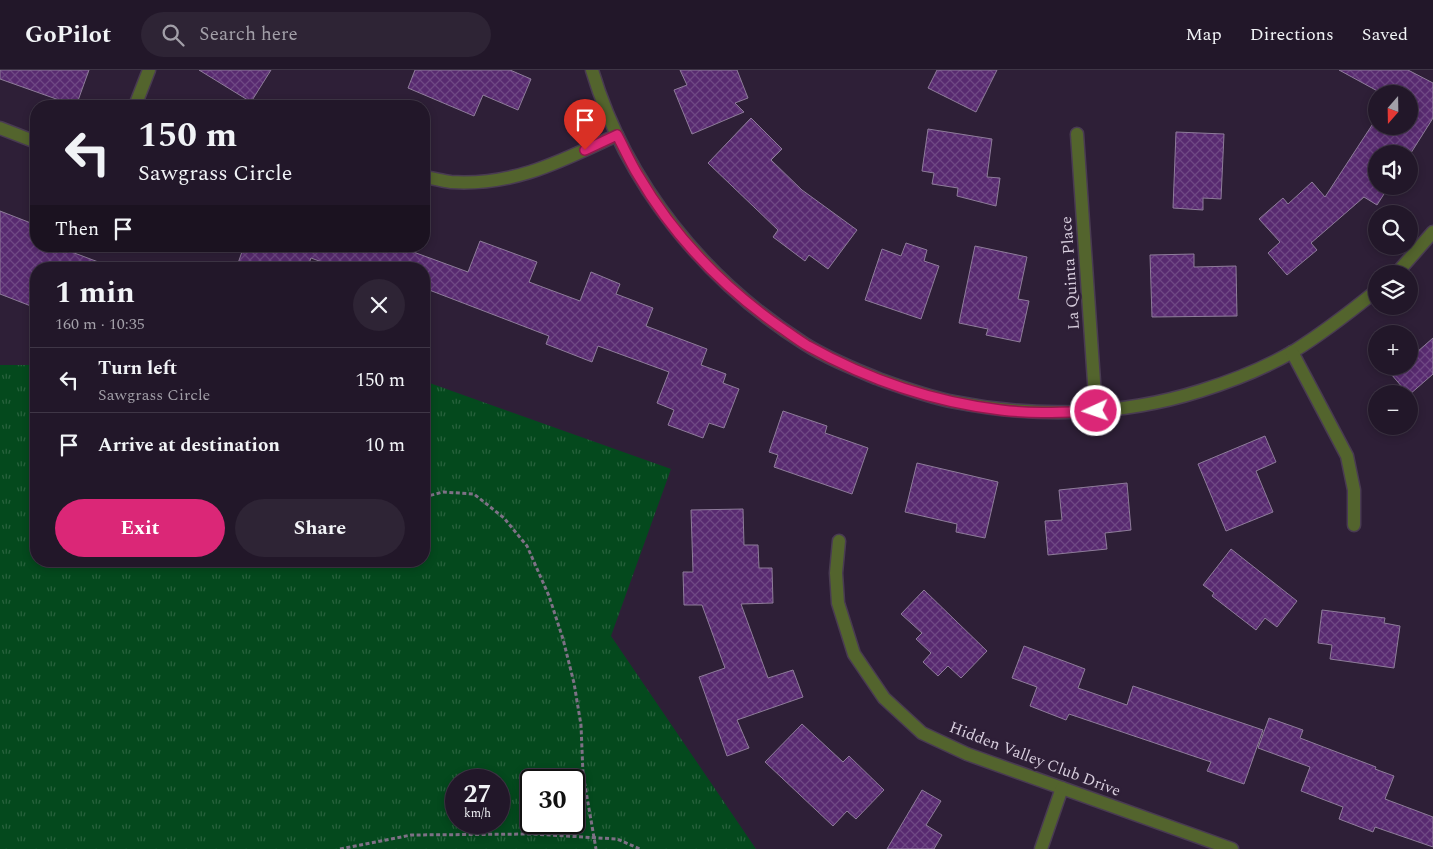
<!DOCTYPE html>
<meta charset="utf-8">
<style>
body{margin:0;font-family:Spectral,serif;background:#2e2435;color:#f1f3f6;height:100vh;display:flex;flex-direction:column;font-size:19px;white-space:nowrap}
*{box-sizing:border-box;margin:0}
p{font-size:16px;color:#a29fa8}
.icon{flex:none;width:28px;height:28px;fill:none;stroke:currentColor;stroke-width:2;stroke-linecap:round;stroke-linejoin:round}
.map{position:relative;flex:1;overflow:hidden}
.drawer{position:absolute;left:30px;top:192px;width:400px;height:305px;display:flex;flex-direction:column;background:#221729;border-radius:20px;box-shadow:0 2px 8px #0003,0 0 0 1px #3f3646}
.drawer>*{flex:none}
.top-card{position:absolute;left:30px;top:30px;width:400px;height:152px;border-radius:20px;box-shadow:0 2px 8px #0003,0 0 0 1px #3f3646;background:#221729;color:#f1f3f6;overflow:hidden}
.needle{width:32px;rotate:200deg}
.fabs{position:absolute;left:1368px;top:15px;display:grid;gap:10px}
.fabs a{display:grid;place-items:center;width:50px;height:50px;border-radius:50%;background:#221729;box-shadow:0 2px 8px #0003,0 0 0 1px #3f3646;font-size:25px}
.speed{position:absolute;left:445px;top:699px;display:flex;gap:10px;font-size:25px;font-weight:700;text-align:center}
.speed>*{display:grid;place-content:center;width:65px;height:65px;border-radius:50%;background:#221729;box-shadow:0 2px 8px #0003,0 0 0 1px #3f3646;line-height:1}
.speed small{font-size:12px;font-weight:400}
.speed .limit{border:2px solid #111;border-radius:8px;background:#fff;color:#111}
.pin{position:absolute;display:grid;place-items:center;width:42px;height:42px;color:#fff;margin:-51px -21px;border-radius:50% 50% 50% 0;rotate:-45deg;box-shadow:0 0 5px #0007}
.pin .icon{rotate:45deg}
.me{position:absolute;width:55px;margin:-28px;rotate:267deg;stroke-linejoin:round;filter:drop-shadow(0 0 4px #0008)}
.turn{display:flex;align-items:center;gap:18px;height:105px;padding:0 25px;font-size:22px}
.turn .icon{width:65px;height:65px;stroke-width:2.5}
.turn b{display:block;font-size:35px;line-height:42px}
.then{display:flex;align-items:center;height:48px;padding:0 25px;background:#0003;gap:10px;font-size:19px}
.round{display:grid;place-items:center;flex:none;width:52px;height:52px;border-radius:26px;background:#2e2435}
.headline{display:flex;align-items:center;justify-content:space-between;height:85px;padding:0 25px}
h1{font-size:30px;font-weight:700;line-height:38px}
.cta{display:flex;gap:10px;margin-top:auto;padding:10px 25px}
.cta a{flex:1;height:58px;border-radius:30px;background:#db2777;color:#fff;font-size:20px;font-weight:700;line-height:58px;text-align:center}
.cta a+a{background:#2e2435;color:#f1f3f6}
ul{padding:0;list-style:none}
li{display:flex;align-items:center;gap:15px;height:65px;padding:0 25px;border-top:1px solid #3f3646}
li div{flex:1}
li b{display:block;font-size:19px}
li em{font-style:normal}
header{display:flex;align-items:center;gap:30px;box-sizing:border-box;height:70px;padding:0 25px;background:#221729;border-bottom:1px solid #3f3646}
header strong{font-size:24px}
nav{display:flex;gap:28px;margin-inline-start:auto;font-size:18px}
.search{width:350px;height:45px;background:#2e2435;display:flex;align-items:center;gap:12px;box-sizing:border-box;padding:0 18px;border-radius:28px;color:#a29fa8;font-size:19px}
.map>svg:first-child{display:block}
</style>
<header>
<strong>GoPilot</strong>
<div class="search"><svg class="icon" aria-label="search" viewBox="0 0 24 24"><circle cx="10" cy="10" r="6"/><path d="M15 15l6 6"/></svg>Search here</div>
<nav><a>Map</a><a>Directions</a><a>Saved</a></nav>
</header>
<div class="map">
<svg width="1433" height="779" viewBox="0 0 1433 779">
<defs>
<pattern id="grass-tufts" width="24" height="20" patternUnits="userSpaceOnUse" patternTransform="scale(1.25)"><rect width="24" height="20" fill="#04491d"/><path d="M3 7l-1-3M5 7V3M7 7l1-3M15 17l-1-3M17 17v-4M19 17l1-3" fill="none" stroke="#28623d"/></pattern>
<pattern id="building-cross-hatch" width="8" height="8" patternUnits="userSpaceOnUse" patternTransform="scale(1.25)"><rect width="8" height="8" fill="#582a70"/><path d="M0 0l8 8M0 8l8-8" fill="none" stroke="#6f4884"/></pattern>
</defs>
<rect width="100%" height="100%" fill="#2e1f37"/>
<path fill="url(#grass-tufts)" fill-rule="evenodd" d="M0,295h36v196h388v-180l247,88 -60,167 145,213h-756zM456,710h43v42h-43zM531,710h43v42h-43z"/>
<g fill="url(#building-cross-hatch)" stroke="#8e7c9a">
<polygon points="0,0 89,0 76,36 0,9"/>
<polygon points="199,0 271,0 251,32"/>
<polygon points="415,0 510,0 531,9 518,40 483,25 474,46 408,18"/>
<polygon points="680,0 737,0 748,28 735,33 744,42 692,64 674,20 687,15"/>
<polygon points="937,0 997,0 976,42 928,18"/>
<polygon points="1339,0 1408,0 1433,13 1433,48 1409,86 1409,84 1376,84 1376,116 1389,116 1377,135 1364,127 1311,173 1317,180 1287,205 1268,183 1280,172 1259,149 1283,128 1288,134 1312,112 1325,127 1376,49 1376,56 1409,56 1409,24 1383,24"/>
<polygon points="751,48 782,79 771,90 802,120 857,160 828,199 809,185 805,191 773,167 778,160 708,93"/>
<polygon points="928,59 992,69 987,107 1000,108 996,136 957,126 958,118 932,114 934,103 922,101"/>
<polygon points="1176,62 1224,64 1221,129 1203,128 1203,140 1173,138"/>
<polygon points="0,141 36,155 36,176 71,176 69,181 109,196 109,199 36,199 36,238 0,224"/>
<polygon points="480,171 537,192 529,212 580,231 591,202 620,214 616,224 653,238 646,256 707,279 701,295 726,304 723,313 739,319 724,358 709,353 703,368 668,355 674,340 657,333 669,302 598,276 592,292 546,274 549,266 424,218 424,199 341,199 311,188 307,199 236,199 244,176 397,176 468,202"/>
<polygon points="906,173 927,180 924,191 939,196 921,249 865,230 882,179 901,186"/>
<polygon points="975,176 1027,187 1018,229 1029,231 1020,272 986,265 988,259 959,253"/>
<polygon points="1194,184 1194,197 1236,196 1237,246 1152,247 1150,185"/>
<polygon points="1433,268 1433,304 1409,325 1391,304 1400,296 1409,296 1409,289"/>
<polygon points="783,341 827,356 825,363 868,378 852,424 774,397 778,385 769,382"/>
<polygon points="1265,366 1276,392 1256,401 1273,442 1226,461 1198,394"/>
<polygon points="917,393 998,412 985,468 956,462 957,454 905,442"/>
<polygon points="1127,413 1131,460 1105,463 1107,479 1048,485 1045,451 1062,450 1059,420"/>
<polygon points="743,439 744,475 758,475 759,498 772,498 773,533 741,534 768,608 793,600 803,627 737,650 749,678 727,686 699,607 725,598 702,535 684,535 683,502 693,502 691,440"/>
<polygon points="1231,479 1297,531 1277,557 1265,548 1256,560 1212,526 1214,523 1203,515"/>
<polygon points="924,520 987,581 961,608 948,596 938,606 923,592 931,583 916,569 922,563 901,544"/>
<polygon points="1322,540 1385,548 1384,553 1400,556 1394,598 1330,589 1332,575 1318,573"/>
<polygon points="1024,576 1085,599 1078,618 1127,635 1133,616 1263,660 1244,714 1207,701 1211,692 1069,644 1066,650 1030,636 1037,617 1012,608"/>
<polygon points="1269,648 1303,660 1300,668 1376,697 1375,699 1394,706 1385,729 1433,747 1433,777 1375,757 1373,762 1339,749 1343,737 1301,721 1310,697 1258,678"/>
<polygon points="802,654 843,692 849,686 884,720 856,749 847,741 833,756 765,692"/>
<polygon points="922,720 941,731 926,755 942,765 934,779 887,779"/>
</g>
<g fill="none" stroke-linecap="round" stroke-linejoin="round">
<g stroke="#493b52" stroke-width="15">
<g id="minor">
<path d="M592,0c34,114 113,211 213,274 22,14 47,24 71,34 25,9 52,19 79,24 80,16 166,14 245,-11 32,-10 65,-23 94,-40 29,-18 56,-39 82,-60"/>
<polyline points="135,36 149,0"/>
<polyline points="0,58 36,72"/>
<polyline points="1077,64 1096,341"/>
<path d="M424,107c9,1 18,4 27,5 64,4 110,-21 166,-47"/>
<polyline points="1396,204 1433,162"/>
<polyline points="1292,282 1347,386 1354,420 1354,455"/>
<polyline points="839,471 836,503 838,533 854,584 884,628 922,663 967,684 1232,779"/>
<polyline points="1041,779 1062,718"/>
</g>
</g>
<g stroke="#7e7186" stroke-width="3" stroke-dasharray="4 2.5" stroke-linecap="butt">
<polyline points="424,427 443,422 474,424 504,448 527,476 549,526 563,569 574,613 581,655 583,704 596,779"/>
<polyline points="340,779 411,765 532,764 617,769 640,779"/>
</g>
<use href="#minor" stroke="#53642d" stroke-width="12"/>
</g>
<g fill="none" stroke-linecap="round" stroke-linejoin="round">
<g stroke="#8e194d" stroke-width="12">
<path id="route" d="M585,80l32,-15c7,13 13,27 21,40 35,60 85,112 142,152 9,6 18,13 28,19 59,33 126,56 193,64 32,4 64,2 95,1"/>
</g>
<use href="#route" stroke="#db2777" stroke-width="9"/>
</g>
<g text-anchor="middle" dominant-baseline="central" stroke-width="5" stroke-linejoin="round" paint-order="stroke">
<g font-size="16" fill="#d7cddd" stroke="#2e1f37">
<text transform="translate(1070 203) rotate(-94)">La Quinta Place</text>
<text transform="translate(1035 689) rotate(21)">Hidden Valley Club Drive</text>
</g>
</g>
</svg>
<div class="fabs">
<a><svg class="needle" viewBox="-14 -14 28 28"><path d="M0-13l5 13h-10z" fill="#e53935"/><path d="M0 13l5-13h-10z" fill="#a29fa8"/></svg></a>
<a><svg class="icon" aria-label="sound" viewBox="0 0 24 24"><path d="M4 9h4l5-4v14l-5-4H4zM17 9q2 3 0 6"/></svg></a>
<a><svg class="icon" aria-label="search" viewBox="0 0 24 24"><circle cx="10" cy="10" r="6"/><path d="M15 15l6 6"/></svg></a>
<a><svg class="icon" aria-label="layers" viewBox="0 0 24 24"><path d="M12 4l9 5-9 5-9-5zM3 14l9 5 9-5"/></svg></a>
<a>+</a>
<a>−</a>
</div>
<div class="speed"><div>27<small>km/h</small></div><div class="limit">30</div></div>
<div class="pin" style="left:585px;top:80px;background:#d93025"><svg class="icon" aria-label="arrive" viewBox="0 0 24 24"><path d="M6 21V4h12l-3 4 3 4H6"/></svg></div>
<svg class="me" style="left:1096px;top:341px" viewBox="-20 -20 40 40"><circle r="17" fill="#db2777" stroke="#fff" stroke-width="3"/><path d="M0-11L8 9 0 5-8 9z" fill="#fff"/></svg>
<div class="top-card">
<div class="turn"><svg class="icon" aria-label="left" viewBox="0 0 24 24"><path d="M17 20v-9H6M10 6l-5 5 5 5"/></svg><div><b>150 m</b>Sawgrass Circle</div></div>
<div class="then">Then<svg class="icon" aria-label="arrive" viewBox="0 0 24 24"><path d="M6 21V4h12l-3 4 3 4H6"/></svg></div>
</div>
<section class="drawer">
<div class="headline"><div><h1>1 min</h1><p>160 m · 10:35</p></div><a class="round"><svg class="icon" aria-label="close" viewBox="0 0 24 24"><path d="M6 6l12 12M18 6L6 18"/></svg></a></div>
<ul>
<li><svg class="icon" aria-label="left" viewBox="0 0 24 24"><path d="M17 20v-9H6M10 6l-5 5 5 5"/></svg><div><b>Turn left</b><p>Sawgrass Circle</p></div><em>150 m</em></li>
<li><svg class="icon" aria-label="arrive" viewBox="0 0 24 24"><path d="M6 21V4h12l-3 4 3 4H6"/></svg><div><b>Arrive at destination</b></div><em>10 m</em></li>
</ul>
<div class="cta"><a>Exit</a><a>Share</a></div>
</section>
</div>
